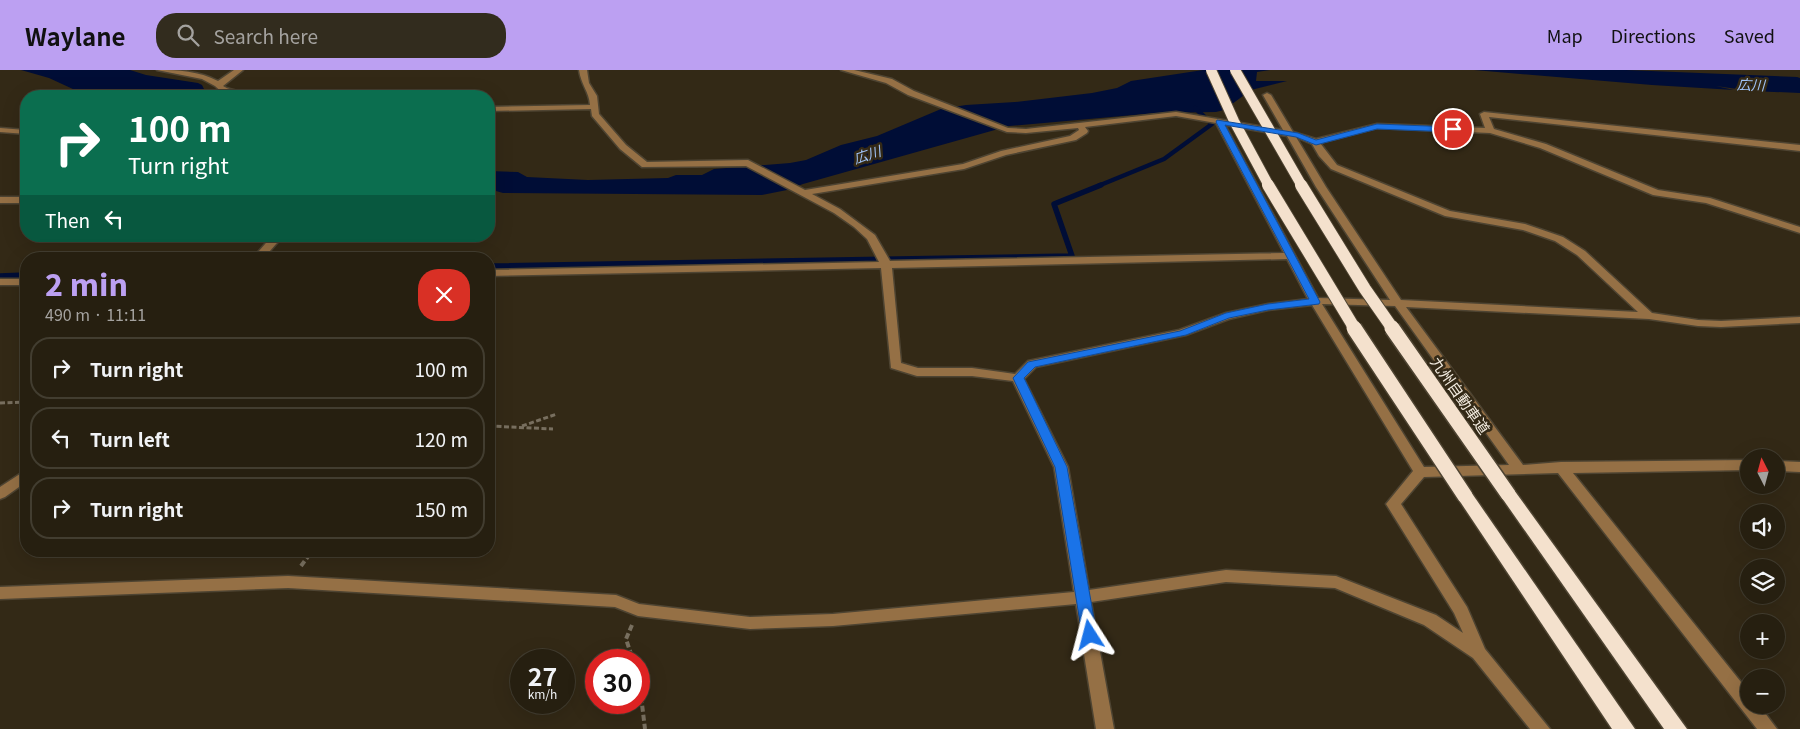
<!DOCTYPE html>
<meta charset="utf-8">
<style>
body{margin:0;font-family:Georgia,"Noto Sans JP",serif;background:#322c1e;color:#f1f3f6;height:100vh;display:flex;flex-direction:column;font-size:19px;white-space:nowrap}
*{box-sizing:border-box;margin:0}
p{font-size:16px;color:#a4a29f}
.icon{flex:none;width:28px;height:28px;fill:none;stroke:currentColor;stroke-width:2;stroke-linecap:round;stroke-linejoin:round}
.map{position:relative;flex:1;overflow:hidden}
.side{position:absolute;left:20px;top:182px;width:475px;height:305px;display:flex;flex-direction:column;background:#261f10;border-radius:20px;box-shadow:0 5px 20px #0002,0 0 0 1px #423d30}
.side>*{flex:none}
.hud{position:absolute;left:20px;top:20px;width:475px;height:152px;border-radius:20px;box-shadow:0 5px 20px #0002,0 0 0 1px #423d30;background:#0b6e4f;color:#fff;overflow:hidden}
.needle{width:32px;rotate:354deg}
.controls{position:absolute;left:1740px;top:379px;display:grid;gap:10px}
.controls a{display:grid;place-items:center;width:45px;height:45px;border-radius:50%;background:#261f10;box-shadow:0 5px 20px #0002,0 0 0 1px #423d30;font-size:25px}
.speed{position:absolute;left:510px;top:579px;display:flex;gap:10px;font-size:25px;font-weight:700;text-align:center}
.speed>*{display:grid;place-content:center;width:65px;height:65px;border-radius:50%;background:#261f10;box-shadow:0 5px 20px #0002,0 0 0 1px #423d30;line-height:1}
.speed small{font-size:12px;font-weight:400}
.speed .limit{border:8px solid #d22;background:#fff;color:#111}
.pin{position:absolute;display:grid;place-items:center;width:42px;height:42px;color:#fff;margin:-21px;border:2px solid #fff;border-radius:50%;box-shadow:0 1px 5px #0007}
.me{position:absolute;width:55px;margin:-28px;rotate:351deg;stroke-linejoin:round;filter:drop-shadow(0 0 4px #0008)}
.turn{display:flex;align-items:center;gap:18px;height:105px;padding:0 25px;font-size:22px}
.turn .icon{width:65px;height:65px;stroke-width:2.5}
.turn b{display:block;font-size:35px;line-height:42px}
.then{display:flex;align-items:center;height:48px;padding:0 25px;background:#0003;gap:10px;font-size:19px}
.round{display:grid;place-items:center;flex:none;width:52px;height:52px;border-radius:20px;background:#322c1e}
.overview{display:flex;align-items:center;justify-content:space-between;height:85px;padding:0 25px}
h1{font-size:30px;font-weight:800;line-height:38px;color:#bca0f2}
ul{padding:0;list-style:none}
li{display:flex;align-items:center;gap:15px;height:62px;margin:0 10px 8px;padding:0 15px;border:2px solid #423d30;border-radius:20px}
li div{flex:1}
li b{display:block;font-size:19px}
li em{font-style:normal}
header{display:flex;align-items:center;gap:30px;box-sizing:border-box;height:70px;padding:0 25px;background:#bca0f2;color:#111}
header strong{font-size:24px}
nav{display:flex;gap:28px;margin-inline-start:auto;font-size:18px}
.search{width:350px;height:45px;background:#322c1e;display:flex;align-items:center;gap:12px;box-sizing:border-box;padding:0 18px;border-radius:20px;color:#a4a29f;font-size:19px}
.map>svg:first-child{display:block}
</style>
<header>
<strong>Waylane</strong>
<div class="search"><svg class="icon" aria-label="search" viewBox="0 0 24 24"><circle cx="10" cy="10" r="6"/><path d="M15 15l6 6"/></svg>Search here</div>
<nav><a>Map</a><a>Directions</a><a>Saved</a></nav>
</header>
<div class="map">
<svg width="1800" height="659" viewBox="0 0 1800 659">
<rect width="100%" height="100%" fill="#332916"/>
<g fill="#000d36">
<polygon points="21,0 130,0 146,5 198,13 202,15 205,21 202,23 206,26 88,26 49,8"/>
<polygon points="1203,0 1270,0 1257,2 1256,11 1287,11 1251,20 1224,40 1216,42 1156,43 1009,56 803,114 787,120 762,125 503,123 489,119 489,101 518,102 527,107 588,110 668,108 676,105 702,105 714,99 790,93 806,90 841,75 877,66 941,39 966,35 1015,32 1092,23 1117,18 1131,11"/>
<polygon points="1474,0 1626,0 1797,7 1800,8 1800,23 1751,21 1716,16 1734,20 1652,15"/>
</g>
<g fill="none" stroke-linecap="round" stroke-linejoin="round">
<polyline stroke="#000d36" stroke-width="4.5" points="1098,116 1164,89 1212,54 1195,38"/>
<g stroke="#000d36" stroke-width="5.5">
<polyline points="489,196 1072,186 1054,134 1101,115"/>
<polyline points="0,206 26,205"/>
</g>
<g stroke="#4e4432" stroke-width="3">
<g id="minor">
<path d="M157,0c21,0 42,1 61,11l16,-11h9l-20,16c11,7 24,4 34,10l-32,-1 -10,-9 -13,-7z"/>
<path d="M579,0h8l2,13 8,13 2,18 27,31 21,17 101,-2 57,30 158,-26 38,-13 69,-15 9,-6 -1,-2 -52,5 -19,-1 -99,-37 -22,-12 -45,-13h13l38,9 22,12 94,37 18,1 150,-17 107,18 -20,-35 4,-2 4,2 22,37 23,7 61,-15 108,4 -5,-14 4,-2 316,33v6l-311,-34 5,12 52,15 112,46 52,8 90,29v6l-94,-30 -53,-8 -113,-47 -50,-15 -113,-5 -57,15 17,22 113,46 75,13 38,13 22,14 67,62 46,7 23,1 79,-4v6l-79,4 -23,-1 -49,-7 -243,-12 117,158 38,-3 188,-2v10l-176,3 176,219v13h10l18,24h-20l-199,-256 -134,4 -23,27 66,103 18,42 65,80h-20l-57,-71 -49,-33 -89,-37 -109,-6 -135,20 23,127h-18l-20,-125 -243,22 -83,3 -112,-13 -23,-9 -327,-19 -288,11v-12l288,-11 328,19 23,9 111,13 83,-3 241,-22 -20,-125 -41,-86 -41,-5h-55l-26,-8 -10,-100 -392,8v-6l390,-8 -12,-23 -13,-12 -20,-14 -88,-47 -104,1 -22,-18 -28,-33 -1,-7 -102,2v-4l101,-2c-1,-14 -9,-20 -11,-35zM1176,46l40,7 68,130 -394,8 -15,-26 -35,-26 -28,-15 152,-25 42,-14 70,-15 11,-7 1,-2 -3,-4zM1225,55l62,11 29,51 74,113 -72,-2zM1296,67l16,7 7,12 12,13 114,47 78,14 32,11 22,14 61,57 -237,-12 -75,-113zM1287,189l21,40 -40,5 -42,9 -47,17 -151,31 -13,13 -43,-6h-54l-17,-5 -9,-95zM1322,234l73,2 114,159 -85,2zM1312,235l101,166 -27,33 68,109 9,20 -27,-18 -100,-39 -110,-6 -137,20 -21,-123 -44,-88 12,-12 150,-32 43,-16 39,-9z"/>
<polygon points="0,58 26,60 26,64 0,62"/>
<rect x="0" y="127" width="26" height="6"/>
<polygon points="272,166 283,166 263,189 252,189"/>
<rect x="0" y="209" width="26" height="6"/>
<polygon points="1776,391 1800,392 1800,402 1776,401"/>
<polygon points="26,400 26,412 5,427 0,429 0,417"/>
</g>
</g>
<g stroke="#4e4432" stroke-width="3">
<g id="highway">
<polygon points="1508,418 1514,420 1687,659 1664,659 1502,428 1500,424 1502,420"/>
<polygon points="1465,420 1471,422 1635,659 1612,659 1459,430 1457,426 1459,422"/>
</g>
</g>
<g stroke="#786f5f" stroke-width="3" stroke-dasharray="5 2.5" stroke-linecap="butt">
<polyline points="0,333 26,332"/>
<polyline points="489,356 553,359"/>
<polyline points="522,356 557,344"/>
</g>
<g stroke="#786f5f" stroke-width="4" stroke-dasharray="6 3" stroke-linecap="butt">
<polyline points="301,496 312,481"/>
<polyline points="632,555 626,569 633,590"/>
<polyline points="639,609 645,659"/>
</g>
<use href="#minor" fill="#957045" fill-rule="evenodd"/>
<use href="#highway" fill="#f4e1cd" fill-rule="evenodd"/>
<g stroke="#4e4432" stroke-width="12" stroke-linecap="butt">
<g id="highway-bridge-far2">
<polyline points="1211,0 1234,51 1269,116"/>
<polyline points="1235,0 1302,116"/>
</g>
</g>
<g stroke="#4e4432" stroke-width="14" stroke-linecap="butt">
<g id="highway-bridge-far1">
<polyline points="1268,115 1355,259"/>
<polyline points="1301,115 1365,219 1393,259"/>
</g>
</g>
<g stroke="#4e4432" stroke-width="18" stroke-linecap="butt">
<g id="highway-bridge">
<polyline points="1354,258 1465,426"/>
<polyline points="1392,258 1508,424"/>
</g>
</g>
<use href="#highway-bridge-far2" stroke="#f4e1cd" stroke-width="10"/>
<use href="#highway-bridge-far1" stroke="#f4e1cd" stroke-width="12"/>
<use href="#highway-bridge" stroke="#f4e1cd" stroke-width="15"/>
</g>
<polygon fill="#1a73e8" stroke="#114b97" points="1217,50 1298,63 1316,70 1377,54 1453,57 1456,59 1453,62 1377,59 1316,75 1296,67 1225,55 1320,232 1319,234 1268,240 1229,248 1186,265 1035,297 1024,308 1067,397 1097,565 1095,569 1090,571 1084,569 1082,565 1055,397 1013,308 1028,292 1180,261 1226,243 1268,234 1309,229 1216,52"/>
<g text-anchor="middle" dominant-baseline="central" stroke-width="5" stroke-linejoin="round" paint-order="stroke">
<g font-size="14" font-style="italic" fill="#a0c3f7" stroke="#332916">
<text transform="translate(1751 14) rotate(2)">広川</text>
<text transform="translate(867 84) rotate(-18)">広川</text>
</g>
<g font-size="15" fill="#f3ece0" stroke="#332916">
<text transform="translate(1461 325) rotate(55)">九州自動車道</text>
</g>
</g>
</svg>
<div class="controls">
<a><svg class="needle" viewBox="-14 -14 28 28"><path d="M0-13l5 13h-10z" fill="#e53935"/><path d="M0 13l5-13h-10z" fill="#a4a29f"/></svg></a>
<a><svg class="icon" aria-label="sound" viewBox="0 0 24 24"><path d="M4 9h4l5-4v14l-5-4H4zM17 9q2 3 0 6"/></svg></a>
<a><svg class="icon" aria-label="layers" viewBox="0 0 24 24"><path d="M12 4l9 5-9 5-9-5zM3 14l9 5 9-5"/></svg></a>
<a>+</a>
<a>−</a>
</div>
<div class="speed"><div>27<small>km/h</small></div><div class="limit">30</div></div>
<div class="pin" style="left:1453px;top:59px;background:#d93025"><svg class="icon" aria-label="arrive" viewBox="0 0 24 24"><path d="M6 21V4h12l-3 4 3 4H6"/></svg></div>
<svg class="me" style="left:1090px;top:565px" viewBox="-20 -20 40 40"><path d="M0-17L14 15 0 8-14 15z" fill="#1a73e8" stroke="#fff" stroke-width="4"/></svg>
<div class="hud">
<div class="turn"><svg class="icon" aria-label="right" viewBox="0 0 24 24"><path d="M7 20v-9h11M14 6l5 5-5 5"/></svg><div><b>100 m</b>Turn right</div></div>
<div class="then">Then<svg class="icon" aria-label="left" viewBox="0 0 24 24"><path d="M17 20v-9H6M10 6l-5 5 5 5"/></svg></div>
</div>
<section class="side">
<div class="overview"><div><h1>2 min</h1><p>490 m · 11:11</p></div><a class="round" style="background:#d93025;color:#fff"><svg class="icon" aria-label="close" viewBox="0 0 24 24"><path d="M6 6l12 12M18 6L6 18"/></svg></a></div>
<ul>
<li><svg class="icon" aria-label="right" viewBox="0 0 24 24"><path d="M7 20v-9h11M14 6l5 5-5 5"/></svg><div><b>Turn right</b></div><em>100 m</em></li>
<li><svg class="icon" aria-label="left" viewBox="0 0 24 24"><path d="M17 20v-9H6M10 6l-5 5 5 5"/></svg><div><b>Turn left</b></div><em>120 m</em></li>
<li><svg class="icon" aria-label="right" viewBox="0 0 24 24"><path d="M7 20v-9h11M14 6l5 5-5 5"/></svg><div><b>Turn right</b></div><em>150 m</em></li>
</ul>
</section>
</div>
